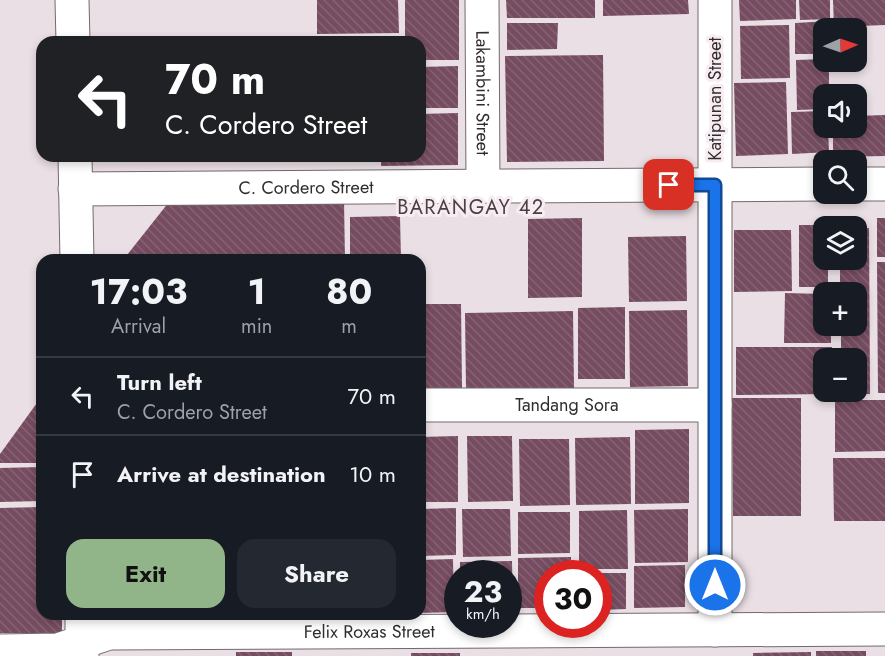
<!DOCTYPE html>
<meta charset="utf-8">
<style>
body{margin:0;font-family:Jost,sans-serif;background:#242831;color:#f1f3f6;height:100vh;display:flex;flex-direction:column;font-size:22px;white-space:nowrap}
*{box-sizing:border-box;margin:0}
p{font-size:20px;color:#9ea1a6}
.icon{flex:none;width:33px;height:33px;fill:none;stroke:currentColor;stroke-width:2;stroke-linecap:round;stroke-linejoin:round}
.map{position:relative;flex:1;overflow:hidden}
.drawer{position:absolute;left:36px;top:254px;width:390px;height:366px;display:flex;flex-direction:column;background:#171b24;border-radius:18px;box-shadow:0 3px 9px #0003}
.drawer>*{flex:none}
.hud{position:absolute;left:36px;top:36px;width:390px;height:126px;border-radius:18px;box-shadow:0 3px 9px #0003;background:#202124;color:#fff;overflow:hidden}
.needle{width:39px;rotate:88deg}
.controls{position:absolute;left:813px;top:18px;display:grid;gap:12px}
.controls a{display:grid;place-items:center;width:54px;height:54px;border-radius:12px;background:#171b24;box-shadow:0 3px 9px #0003;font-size:30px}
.speed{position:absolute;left:444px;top:560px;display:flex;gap:12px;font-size:30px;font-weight:700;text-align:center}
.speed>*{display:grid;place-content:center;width:78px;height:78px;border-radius:50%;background:#171b24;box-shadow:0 3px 9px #0003;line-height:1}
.speed small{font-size:15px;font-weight:400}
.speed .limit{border:9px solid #d22;background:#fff;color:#111}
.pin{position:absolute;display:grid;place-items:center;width:51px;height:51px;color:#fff;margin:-26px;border-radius:12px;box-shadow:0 3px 9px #0006}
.me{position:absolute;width:66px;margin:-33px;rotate:0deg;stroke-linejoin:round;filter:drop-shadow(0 0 4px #0008)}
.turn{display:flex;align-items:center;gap:21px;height:126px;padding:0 30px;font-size:27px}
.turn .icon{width:78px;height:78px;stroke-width:2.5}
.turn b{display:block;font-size:42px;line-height:51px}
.eta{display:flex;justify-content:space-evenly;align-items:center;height:102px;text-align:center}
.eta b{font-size:36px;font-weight:700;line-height:42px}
.primary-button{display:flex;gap:12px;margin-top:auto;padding:12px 30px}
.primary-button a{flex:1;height:69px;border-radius:18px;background:#91b489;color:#111;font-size:24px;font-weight:700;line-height:69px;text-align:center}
.primary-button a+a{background:#242831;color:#f1f3f6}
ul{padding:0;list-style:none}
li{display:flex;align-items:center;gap:18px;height:78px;padding:0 30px;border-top:2px solid #363941}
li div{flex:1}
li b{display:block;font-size:22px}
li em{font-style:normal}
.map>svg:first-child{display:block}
</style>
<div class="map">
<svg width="885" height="656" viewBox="0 0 885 656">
<defs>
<pattern id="building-back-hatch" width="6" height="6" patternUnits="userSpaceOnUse" patternTransform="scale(1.5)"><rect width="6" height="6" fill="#764c60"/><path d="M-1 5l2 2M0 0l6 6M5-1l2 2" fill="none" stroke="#856373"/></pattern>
</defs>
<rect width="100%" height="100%" fill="#eadfe4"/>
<g fill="url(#building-back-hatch)">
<polygon points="317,0 398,0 399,33 317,34"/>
<polygon points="405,0 459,0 459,60 420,60 420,42 405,42"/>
<polygon points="506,0 595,0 595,18 507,18"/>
<polygon points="603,0 688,0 689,14 603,16"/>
<polygon points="739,0 796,0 796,19 740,21"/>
<polygon points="799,0 830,0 830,19 800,20"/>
<polygon points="833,0 885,0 885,25 834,27"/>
<polygon points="829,21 829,28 824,28 824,54 795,54 795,23"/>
<polygon points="507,23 558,23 557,49 507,50"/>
<polygon points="789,25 790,78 741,79 740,26"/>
<polygon points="603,55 604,161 507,162 505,56"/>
<polygon points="824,59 824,62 829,62 829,94 824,94 824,109 797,110 796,60"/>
<polygon points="458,66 458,108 420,108 420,67"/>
<polygon points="786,82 788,154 736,156 734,83"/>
<polygon points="824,111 824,128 828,128 829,152 792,154 791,112"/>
<polygon points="458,113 458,165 381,166 381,156 420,156 420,114"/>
<polygon points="885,115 885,156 833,157 833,128 856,128 856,116"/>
<polygon points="344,200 345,260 123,260 169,202"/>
<polygon points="400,216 401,260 350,260 350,217"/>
<polygon points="582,218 582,297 528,298 528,219"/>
<rect x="877" y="218" width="8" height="39"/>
<polygon points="799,225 824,225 824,260 828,260 828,287 799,287"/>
<polygon points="856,228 869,228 870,394 841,395 841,392 856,392 856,358 841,358 841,326 856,326 856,292 840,292 840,260 856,260"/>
<polygon points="734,230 791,230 792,291 734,292"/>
<polygon points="686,236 687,301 629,302 628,237"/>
<polygon points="877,262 885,262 885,393 878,393"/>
<polygon points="785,293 824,294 824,326 831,326 831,343 784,343"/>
<polygon points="420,304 461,304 462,388 420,388"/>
<polygon points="625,307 625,379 578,379 578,308"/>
<polygon points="687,310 688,386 630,387 629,311"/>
<polygon points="573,311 574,389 466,389 465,313"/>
<polygon points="736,347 832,347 832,358 824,358 824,392 832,392 832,394 736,395"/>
<polygon points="42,396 42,463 0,463 0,454"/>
<polygon points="732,398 801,398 801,516 733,516"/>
<polygon points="835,400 885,400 885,451 835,452"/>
<polygon points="689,429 689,503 635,504 635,430"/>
<polygon points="458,436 458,502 420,502 420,437"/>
<polygon points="467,436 512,436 513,501 468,502"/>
<polygon points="630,437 631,504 576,505 575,438"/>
<polygon points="519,439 569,439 570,505 520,506"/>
<polygon points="833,458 885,458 885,521 834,521"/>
<polygon points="42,467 42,501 0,502 0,468"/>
<polygon points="42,507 42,614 62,614 62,633 0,633 0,508"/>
<polygon points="456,508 456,555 420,556 420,509"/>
<polygon points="462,509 510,509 511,556 463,557"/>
<polygon points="688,509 688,562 635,563 634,510"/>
<polygon points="627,510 628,569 579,569 579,511"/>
<polygon points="518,512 570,512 570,553 518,554"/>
<polygon points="571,557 571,573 548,573 548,608 518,608 518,558"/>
<polygon points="453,559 454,612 420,613 420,560"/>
<polygon points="512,561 513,610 508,610 508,573 460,573 460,562"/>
<polygon points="685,565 685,607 634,608 634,566"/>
<polygon points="598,573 626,573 626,609 598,610"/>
<rect x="234" y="614" width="49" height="2"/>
<polygon points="290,614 342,614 342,618 290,619"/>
<rect x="816" y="651" width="50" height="5"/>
<rect x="236" y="652" width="56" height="4"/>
<polygon points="811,652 811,656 753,656 753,653"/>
<rect x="411" y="653" width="49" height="3"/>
</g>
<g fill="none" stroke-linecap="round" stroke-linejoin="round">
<g stroke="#736a6d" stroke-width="35">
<g id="minor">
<polyline points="72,0 73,42"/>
<path id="s1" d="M482,0l1,185"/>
<polyline points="715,0 715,630"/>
<polyline points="75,156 77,260"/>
<polyline points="856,184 885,184"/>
<path id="s2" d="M75,189l749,-5"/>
<path id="s3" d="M420,405h295"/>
<polyline points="82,614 82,656"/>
<path id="s4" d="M0,651l58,-1 51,-17 776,-4"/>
</g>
</g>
<use href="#minor" stroke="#fff" stroke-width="33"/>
</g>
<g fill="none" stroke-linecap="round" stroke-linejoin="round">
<g stroke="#114b97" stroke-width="15">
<polyline id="route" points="669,185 715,185 715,585"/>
</g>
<use href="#route" stroke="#1a73e8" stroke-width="10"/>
</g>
<g text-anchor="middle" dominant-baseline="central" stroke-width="6" stroke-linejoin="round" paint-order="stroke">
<g font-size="18" fill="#312d2e" stroke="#f7ecf1">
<text stroke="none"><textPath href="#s1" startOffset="93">Lakambini Street</textPath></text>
<text transform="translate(715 99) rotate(-90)">Katipunan Street</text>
<text stroke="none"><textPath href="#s2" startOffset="231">C. Cordero Street</textPath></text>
<text stroke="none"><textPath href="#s3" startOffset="147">Tandang Sora</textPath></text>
<text stroke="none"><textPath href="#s4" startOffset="372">Felix Roxas Street</textPath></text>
</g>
<g font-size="20" letter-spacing="1.5" fill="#4a4145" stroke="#f7ecf1">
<text x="471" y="207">BARANGAY 42</text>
</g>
</g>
</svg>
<div class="controls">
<a><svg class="needle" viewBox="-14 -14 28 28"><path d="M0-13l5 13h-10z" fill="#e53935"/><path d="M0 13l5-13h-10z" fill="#9ea1a6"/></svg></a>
<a><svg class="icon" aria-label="sound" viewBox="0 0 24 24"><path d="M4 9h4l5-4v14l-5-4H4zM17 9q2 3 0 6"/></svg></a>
<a><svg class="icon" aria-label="search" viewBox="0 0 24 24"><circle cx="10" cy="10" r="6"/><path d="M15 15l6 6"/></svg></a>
<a><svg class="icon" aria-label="layers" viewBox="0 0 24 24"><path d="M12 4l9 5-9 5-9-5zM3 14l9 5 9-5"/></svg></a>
<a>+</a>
<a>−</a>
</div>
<div class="speed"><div>23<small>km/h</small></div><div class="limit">30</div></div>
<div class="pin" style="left:669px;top:185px;background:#d93025"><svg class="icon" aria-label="arrive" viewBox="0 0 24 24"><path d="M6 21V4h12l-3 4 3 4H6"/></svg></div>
<svg class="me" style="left:715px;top:585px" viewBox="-20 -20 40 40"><circle r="17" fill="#1a73e8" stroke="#fff" stroke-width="3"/><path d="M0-11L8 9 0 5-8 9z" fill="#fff"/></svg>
<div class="hud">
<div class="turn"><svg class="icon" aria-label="left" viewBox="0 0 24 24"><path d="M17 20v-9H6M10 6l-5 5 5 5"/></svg><div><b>70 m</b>C. Cordero Street</div></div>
</div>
<section class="drawer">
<div class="eta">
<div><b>17:03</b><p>Arrival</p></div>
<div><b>1</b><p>min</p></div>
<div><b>80</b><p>m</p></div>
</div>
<ul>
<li><svg class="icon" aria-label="left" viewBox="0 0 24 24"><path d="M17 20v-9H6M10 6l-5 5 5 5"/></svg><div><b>Turn left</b><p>C. Cordero Street</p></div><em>70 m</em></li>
<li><svg class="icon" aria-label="arrive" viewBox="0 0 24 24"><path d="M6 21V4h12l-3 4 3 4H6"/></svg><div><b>Arrive at destination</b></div><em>10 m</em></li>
</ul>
<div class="primary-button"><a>Exit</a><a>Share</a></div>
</section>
</div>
